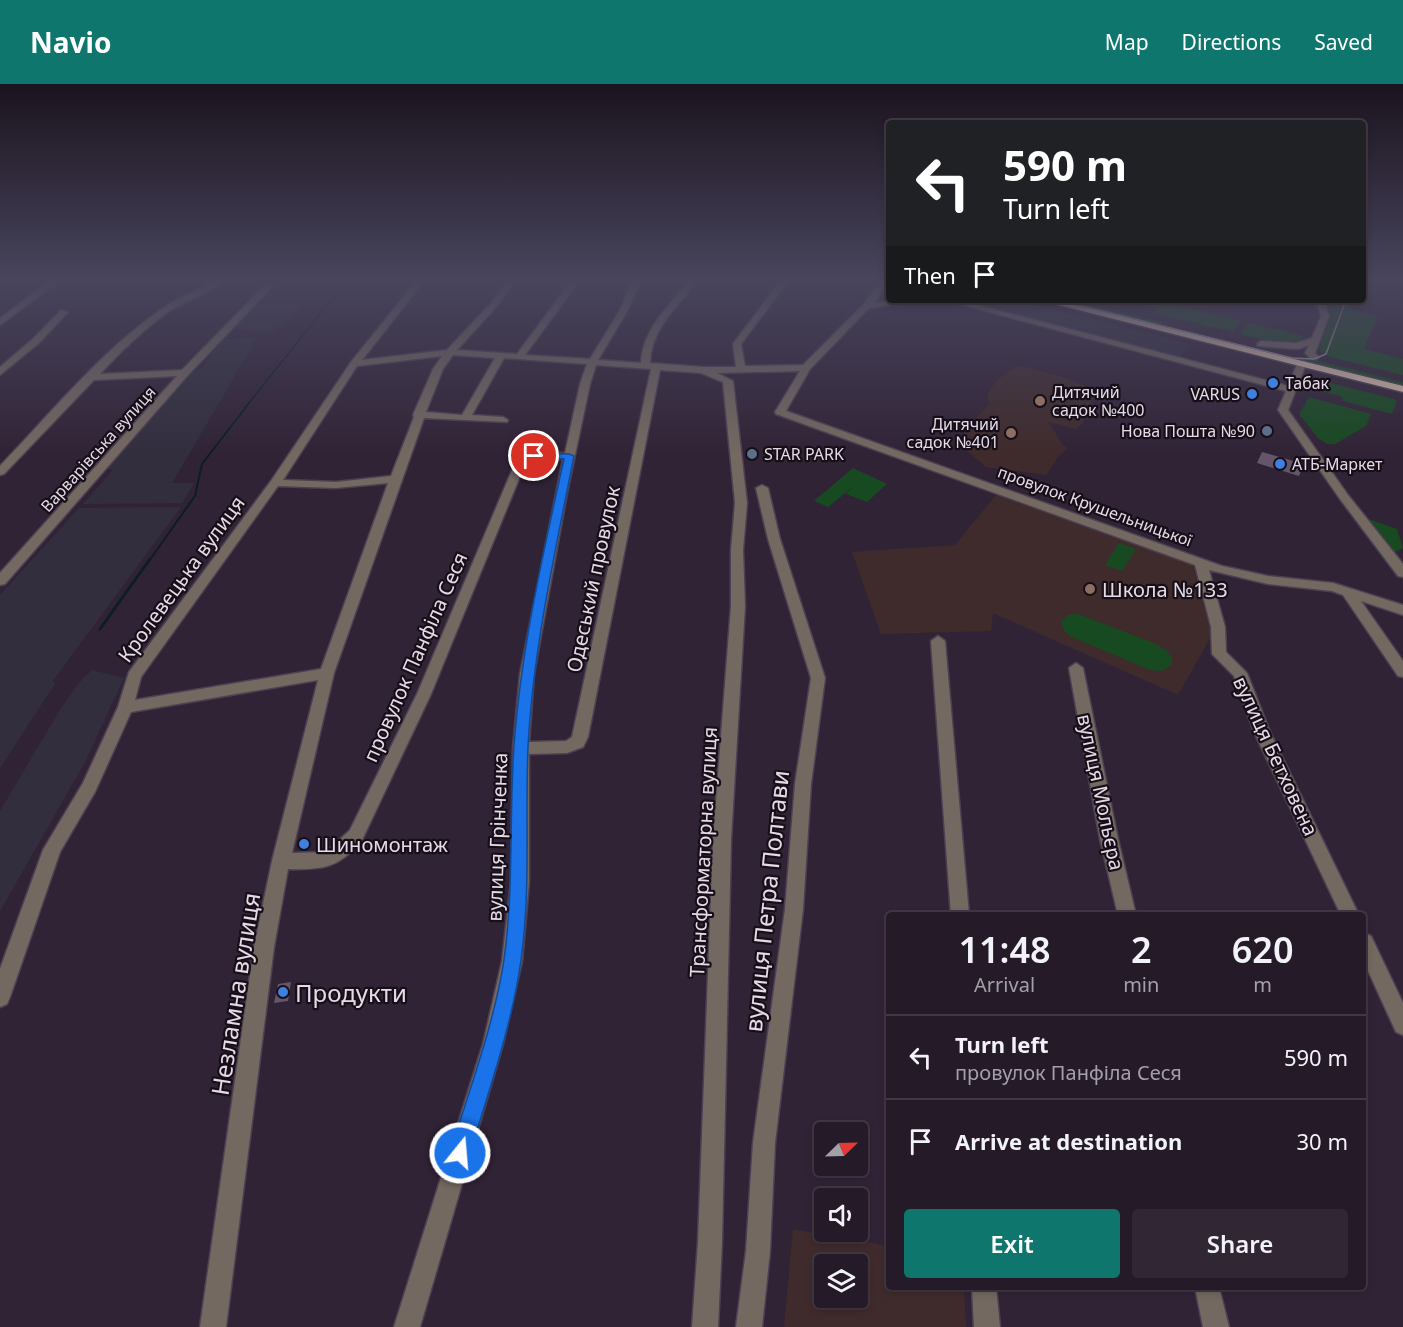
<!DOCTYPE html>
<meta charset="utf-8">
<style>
body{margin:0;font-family:"Noto Sans",sans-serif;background:#312734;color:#f1f3f6;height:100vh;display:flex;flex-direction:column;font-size:22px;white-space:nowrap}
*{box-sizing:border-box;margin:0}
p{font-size:20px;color:#a3a1a8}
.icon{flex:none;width:33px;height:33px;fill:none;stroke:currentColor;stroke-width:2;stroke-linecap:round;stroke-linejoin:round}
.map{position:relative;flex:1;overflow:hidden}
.side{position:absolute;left:886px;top:828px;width:480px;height:378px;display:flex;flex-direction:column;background:#251a28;border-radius:6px;box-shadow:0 3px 9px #0003,0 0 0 2px #423845}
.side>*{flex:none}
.banner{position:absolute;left:886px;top:36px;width:480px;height:183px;border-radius:6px;box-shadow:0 3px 9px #0003,0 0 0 2px #423845;background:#202124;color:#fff;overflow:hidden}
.needle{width:39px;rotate:67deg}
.buttons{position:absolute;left:814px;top:1038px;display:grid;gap:12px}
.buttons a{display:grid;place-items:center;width:54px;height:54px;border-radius:6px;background:#251a28;box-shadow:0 3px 9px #0003,0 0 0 2px #423845;font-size:30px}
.pin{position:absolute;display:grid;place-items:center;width:51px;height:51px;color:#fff;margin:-26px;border:3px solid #fff;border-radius:50%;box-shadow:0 2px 6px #0007}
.me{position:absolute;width:66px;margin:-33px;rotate:17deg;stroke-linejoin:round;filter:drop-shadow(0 0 4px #0008)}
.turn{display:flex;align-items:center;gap:21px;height:126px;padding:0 18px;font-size:27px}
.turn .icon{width:78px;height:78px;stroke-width:2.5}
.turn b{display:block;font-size:42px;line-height:51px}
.then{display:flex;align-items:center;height:57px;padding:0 18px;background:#0003;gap:12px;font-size:22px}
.eta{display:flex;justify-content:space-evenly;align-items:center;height:102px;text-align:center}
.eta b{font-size:36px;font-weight:600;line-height:42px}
.cta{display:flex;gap:12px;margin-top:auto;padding:12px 18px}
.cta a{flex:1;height:69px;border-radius:6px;background:#0f766e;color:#fff;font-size:24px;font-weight:600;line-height:69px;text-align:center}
.cta a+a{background:#312734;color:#f1f3f6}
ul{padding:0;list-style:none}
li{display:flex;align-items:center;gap:18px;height:84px;padding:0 18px;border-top:2px solid #423845}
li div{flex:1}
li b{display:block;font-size:22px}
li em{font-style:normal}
header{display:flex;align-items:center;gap:36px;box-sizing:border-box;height:84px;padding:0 30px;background:#0f766e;color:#fff}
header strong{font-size:28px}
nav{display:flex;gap:33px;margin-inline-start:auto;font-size:21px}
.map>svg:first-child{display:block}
</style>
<header>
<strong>Navio</strong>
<nav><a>Map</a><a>Directions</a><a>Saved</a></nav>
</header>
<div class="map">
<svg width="1403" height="1243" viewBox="0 0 1403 1243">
<rect width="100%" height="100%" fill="#312336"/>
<g fill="#322e3e">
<polygon points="961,216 1015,216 1190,260 1180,273"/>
<polygon points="256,220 303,220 271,249 231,245"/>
<polygon points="257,254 172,399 194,399 182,419 83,420 113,386 105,385 132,355 190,289 201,284 224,255"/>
<polygon points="181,423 52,598 56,598 0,684 0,511 79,424"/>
<polygon points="92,586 124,594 85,678 0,827 0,727 58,629 77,601"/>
</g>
<g fill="#3f2b2c" fill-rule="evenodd">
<polygon points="1022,282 1069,295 1090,305 1089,308 1094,313 1086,329 1081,329 1084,337 1076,345 1048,338 1063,361 1068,364 1058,373 1046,391 986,383 959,360 975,335 989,320 987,311 996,297 1015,283"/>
<polygon points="996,411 1192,481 1216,544 1178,611 993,529 991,547 881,550 852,468 955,461"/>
<path d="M793,1145l96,17 1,41h74l2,40h-182zM825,1180h33v34h-33z"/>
</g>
<g fill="#174a20">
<polygon points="1051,216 1071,216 1192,245 1161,239 1159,242"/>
<polygon points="1126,216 1156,216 1241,237 1233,248 1154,229 1158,224"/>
<path d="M1326,216h24l1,9 27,7 -14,33 39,10v16l-73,-18 -11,-6c3,-20 18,-31 7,-51z"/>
<path d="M1249,239l54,13 -3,5c-21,1 -40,-2 -60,-6z"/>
<polygon points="1291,274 1316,276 1403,298 1403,303"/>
<polygon points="1311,294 1397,316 1392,330 1343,317 1341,312 1308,304"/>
<polygon points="1309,313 1371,330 1366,342 1335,360 1327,360 1318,354 1299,330"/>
<polygon points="853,384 887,400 867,418 846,410 853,403 828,423 814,417"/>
<polygon points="1369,435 1397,445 1403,464 1395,468"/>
<polygon points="1119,459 1136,465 1122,487 1105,481"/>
<polygon points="1078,530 1156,560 1166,566 1172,574 1172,581 1161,587 1150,586 1070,552 1063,545 1061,538 1068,531"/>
</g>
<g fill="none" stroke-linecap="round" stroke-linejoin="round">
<polyline stroke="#0c1e21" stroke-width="1.5" points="248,320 332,215 354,196"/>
<polyline stroke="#0c1e21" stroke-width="2" points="149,477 195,412 202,380 249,319"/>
<polyline stroke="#0c1e21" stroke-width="3" points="100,545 150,475"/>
</g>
<g fill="#65556b">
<polygon points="1262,368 1304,380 1299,392 1257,379"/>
<polygon points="291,898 288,917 274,919 278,900"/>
</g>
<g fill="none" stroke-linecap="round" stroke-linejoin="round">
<g stroke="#4e4052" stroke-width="3">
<g id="minor">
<polygon points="51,196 61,196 0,241 0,234"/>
<path d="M215,196h10c-17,15 -39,20 -57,32 -25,18 -47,39 -68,62l82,-4 84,-86 7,2 -85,89 -183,209 -5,1v-12l177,-197 -83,4 -90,94 -4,1v-9c50,-52 103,-117 162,-157 17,-12 36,-18 53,-29z"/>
<path d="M417,196h8l-63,80 85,-10 45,-48 16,-22h8l-18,25 -41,45 60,4 55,-74h8l-55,75 65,4 30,-49 13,-30h8l-13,30 -30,50 43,3c2,-36 28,-56 49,-83h8c-20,27 -47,48 -48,83l53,4h33l-3,-23 48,-64h8l-48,64 4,22 58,-1 61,-61 19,-24h7l-16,23 48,-3 -53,8 -59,61 -24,42 436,155 46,10 65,7 70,22v10l-42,-14 42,60v16l-5,-1 -55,-81 -11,-4 -64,-7 -59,-14 16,57 1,25 21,21 23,59 89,183h-18l-87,-183 -20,-56 -22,-22 -1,-27 -16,-62 -419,-151 -1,-2 25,-41 -83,2 16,8 14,122 -4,47 2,56 -14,234 -9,402 -4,85h-26l6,-85 15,-402 18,-234v-56l4,-47 -12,-121 -22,-9 -41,-3 -72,367 -5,10 -16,6 -38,1v128l-7,79 -19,83 -83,283h-26l89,-283 19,-83 9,-79 2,-134 7,-74 43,-215 -26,1 -14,9 -92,225 -69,146c-23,28 -39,30 -74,29l-14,78 -48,380h-26l54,-380 18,-86 46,-181 -187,32 -36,80 -35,60 -50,145 -3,7 -7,3v-38l43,-119 40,-67 35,-76 11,-35 142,-191 80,-119zM453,271l42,3 -33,57 -36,-3 17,-43zM442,272l-9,13 -20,46 1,2 -23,59 -55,6 -53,-2 74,-114zM504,274l83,6 -7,20 -15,69c-21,-1 -39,-2 -52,15l-96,226 -67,136 -24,22 -34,1 42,-180 90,-255 83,4 1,-2 -5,-3 -31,-2zM596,281l55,4 -79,368 -6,4 -37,1 5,-68 33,-181 23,-109zM388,399l-67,186 -186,31 6,-23 137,-191 58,2z"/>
<polygon points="944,216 958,216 1288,302 1298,278 1304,278 1306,280 1288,326 1348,411 1403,480 1403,493 1398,492 1340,415 1278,326 1286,307"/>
<polygon points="1316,216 1324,216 1329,232 1315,269 1319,273 1317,275 1311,275 1305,269 1309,261 1298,265 1258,262 1257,260 1261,257 1297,259 1312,254 1321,232"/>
<polygon points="61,226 68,228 40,258 0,291 0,283 34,254"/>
<polygon points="762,401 768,404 780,455 825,594 811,700 803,825 775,1059 770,1167 762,1243 736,1243 746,1167 753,1059 785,825 795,700 811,594 768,455 756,404"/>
<polygon points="938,552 945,557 969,831 951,831 931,557"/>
<polygon points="1076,579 1083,584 1118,755 1136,831 1118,831 1100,755 1069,584"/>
<polygon points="1364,849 1371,852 1403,919 1403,951 1396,948 1364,878"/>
<polygon points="972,1203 996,1203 1000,1243 974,1243"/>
<polygon points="1195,1203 1219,1203 1229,1243 1203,1243"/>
</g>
</g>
<g stroke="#4e4052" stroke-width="3">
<polygon id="highway" points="1039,216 1056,216 1403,302 1403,308"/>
</g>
<use href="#minor" fill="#746961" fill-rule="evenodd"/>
<use href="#highway" fill="#dbc2ae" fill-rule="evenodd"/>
<polyline stroke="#9a8f9e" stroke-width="1.5" points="1059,216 1292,274 1314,275 1326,270 1346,216"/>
</g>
<linearGradient id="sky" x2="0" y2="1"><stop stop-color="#1b131e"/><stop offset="0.53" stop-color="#48455d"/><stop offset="1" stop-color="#48455d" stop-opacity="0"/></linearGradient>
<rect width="1403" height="370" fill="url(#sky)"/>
<path fill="#1a73e8" stroke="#114b97" stroke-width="1.5" d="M534,369l35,1 5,2c-19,97 -41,193 -46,291 -3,71 3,142 -7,213 -9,65 -32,130 -51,193l-3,7 -7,3 -7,-3 -3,-7c19,-63 44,-128 54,-193 10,-71 5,-142 10,-214 7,-97 29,-192 50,-287l-34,-1 -1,-2z"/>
<g fill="#3f7fe0" stroke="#160f18" stroke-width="2">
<circle cx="1273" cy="299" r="6"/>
<circle cx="1252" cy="310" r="6"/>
<circle cx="1280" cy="380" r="6"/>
<circle cx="304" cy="760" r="6"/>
<circle cx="283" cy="908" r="6"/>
</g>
<g fill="#8d6e63" stroke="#160f18" stroke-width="2">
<circle cx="1040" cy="317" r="6"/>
<circle cx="1011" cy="349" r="6"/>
<circle cx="1090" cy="505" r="6"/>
</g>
<g fill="#5c6f8a" stroke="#160f18" stroke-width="2">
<circle cx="1267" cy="347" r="6"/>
<circle cx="752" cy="370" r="6"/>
</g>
<g text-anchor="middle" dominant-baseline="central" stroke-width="4.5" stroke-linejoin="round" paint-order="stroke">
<g font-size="16" fill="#e5dbe8" stroke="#160f18" text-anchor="start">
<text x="1285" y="299">Табак</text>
<text x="1052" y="308">Дитячий<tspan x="1052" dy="18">садок №400</tspan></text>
<text x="1240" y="310" text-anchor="end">VARUS</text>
<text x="999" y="340" text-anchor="end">Дитячий<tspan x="999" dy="18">садок №401</tspan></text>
<text x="1255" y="347" text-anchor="end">Нова Пошта №90</text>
<text x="764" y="370">STAR PARK</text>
<text x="1292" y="380">АТБ-Маркет</text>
</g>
<g font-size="16" fill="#e5dbe8" stroke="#160f18">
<text transform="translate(98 365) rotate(-48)">Варварівська вулиця</text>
<text transform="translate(1095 422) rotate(20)">провулок Крушельницької</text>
</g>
<g font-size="20" fill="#e5dbe8" stroke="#160f18">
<text transform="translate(181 495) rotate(-54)">Кролевецька вулиця</text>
<text transform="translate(593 495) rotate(-78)">Одеський провулок</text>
<text transform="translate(415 573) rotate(-66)">провулок Панфіла Сеся</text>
<text transform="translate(1276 672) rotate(65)">вулиця Бетховена</text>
<text transform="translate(1101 708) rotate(78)">вулиця Мольєра</text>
<text transform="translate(497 753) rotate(-88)">вулиця Грінченка</text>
<text transform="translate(703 768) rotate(-87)">Трансформаторна вулиця</text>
</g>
<g font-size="20" fill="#e5dbe8" stroke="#160f18" text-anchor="start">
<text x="1102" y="505">Школа №133</text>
<text x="316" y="760">Шиномонтаж</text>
</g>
<g font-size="24" fill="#e5dbe8" stroke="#160f18">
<text transform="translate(766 817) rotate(-84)">вулиця Петра Полтави</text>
<text transform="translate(235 910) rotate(-81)">Незламна вулиця</text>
</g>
<g font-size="24" fill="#e5dbe8" stroke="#160f18" text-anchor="start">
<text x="295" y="908">Продукти</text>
</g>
</g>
</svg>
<div class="buttons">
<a><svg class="needle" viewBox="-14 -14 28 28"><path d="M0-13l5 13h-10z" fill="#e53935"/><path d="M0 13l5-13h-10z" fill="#a3a1a8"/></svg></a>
<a><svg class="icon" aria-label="sound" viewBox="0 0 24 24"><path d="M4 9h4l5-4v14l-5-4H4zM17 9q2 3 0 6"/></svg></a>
<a><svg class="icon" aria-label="layers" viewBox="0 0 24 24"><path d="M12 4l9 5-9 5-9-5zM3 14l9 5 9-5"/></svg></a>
</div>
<div class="pin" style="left:534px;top:372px;background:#d93025"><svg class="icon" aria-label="arrive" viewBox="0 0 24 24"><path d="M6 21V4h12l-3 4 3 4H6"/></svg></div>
<svg class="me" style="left:460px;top:1069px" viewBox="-20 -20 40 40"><circle r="17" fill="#1a73e8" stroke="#fff" stroke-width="3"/><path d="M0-11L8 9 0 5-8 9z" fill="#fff"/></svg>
<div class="banner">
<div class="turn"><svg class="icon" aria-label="left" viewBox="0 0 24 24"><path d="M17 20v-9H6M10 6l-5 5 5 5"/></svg><div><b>590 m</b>Turn left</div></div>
<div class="then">Then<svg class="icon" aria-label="arrive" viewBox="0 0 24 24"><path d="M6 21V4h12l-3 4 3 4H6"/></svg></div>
</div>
<section class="side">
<div class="eta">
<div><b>11:48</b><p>Arrival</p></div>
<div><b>2</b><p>min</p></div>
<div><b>620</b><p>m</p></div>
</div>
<ul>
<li><svg class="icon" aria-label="left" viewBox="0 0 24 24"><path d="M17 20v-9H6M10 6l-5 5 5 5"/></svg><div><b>Turn left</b><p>провулок Панфіла Сеся</p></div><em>590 m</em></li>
<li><svg class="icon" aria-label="arrive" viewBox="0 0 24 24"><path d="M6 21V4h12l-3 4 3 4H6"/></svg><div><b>Arrive at destination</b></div><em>30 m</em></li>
</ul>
<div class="cta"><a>Exit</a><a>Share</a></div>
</section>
</div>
